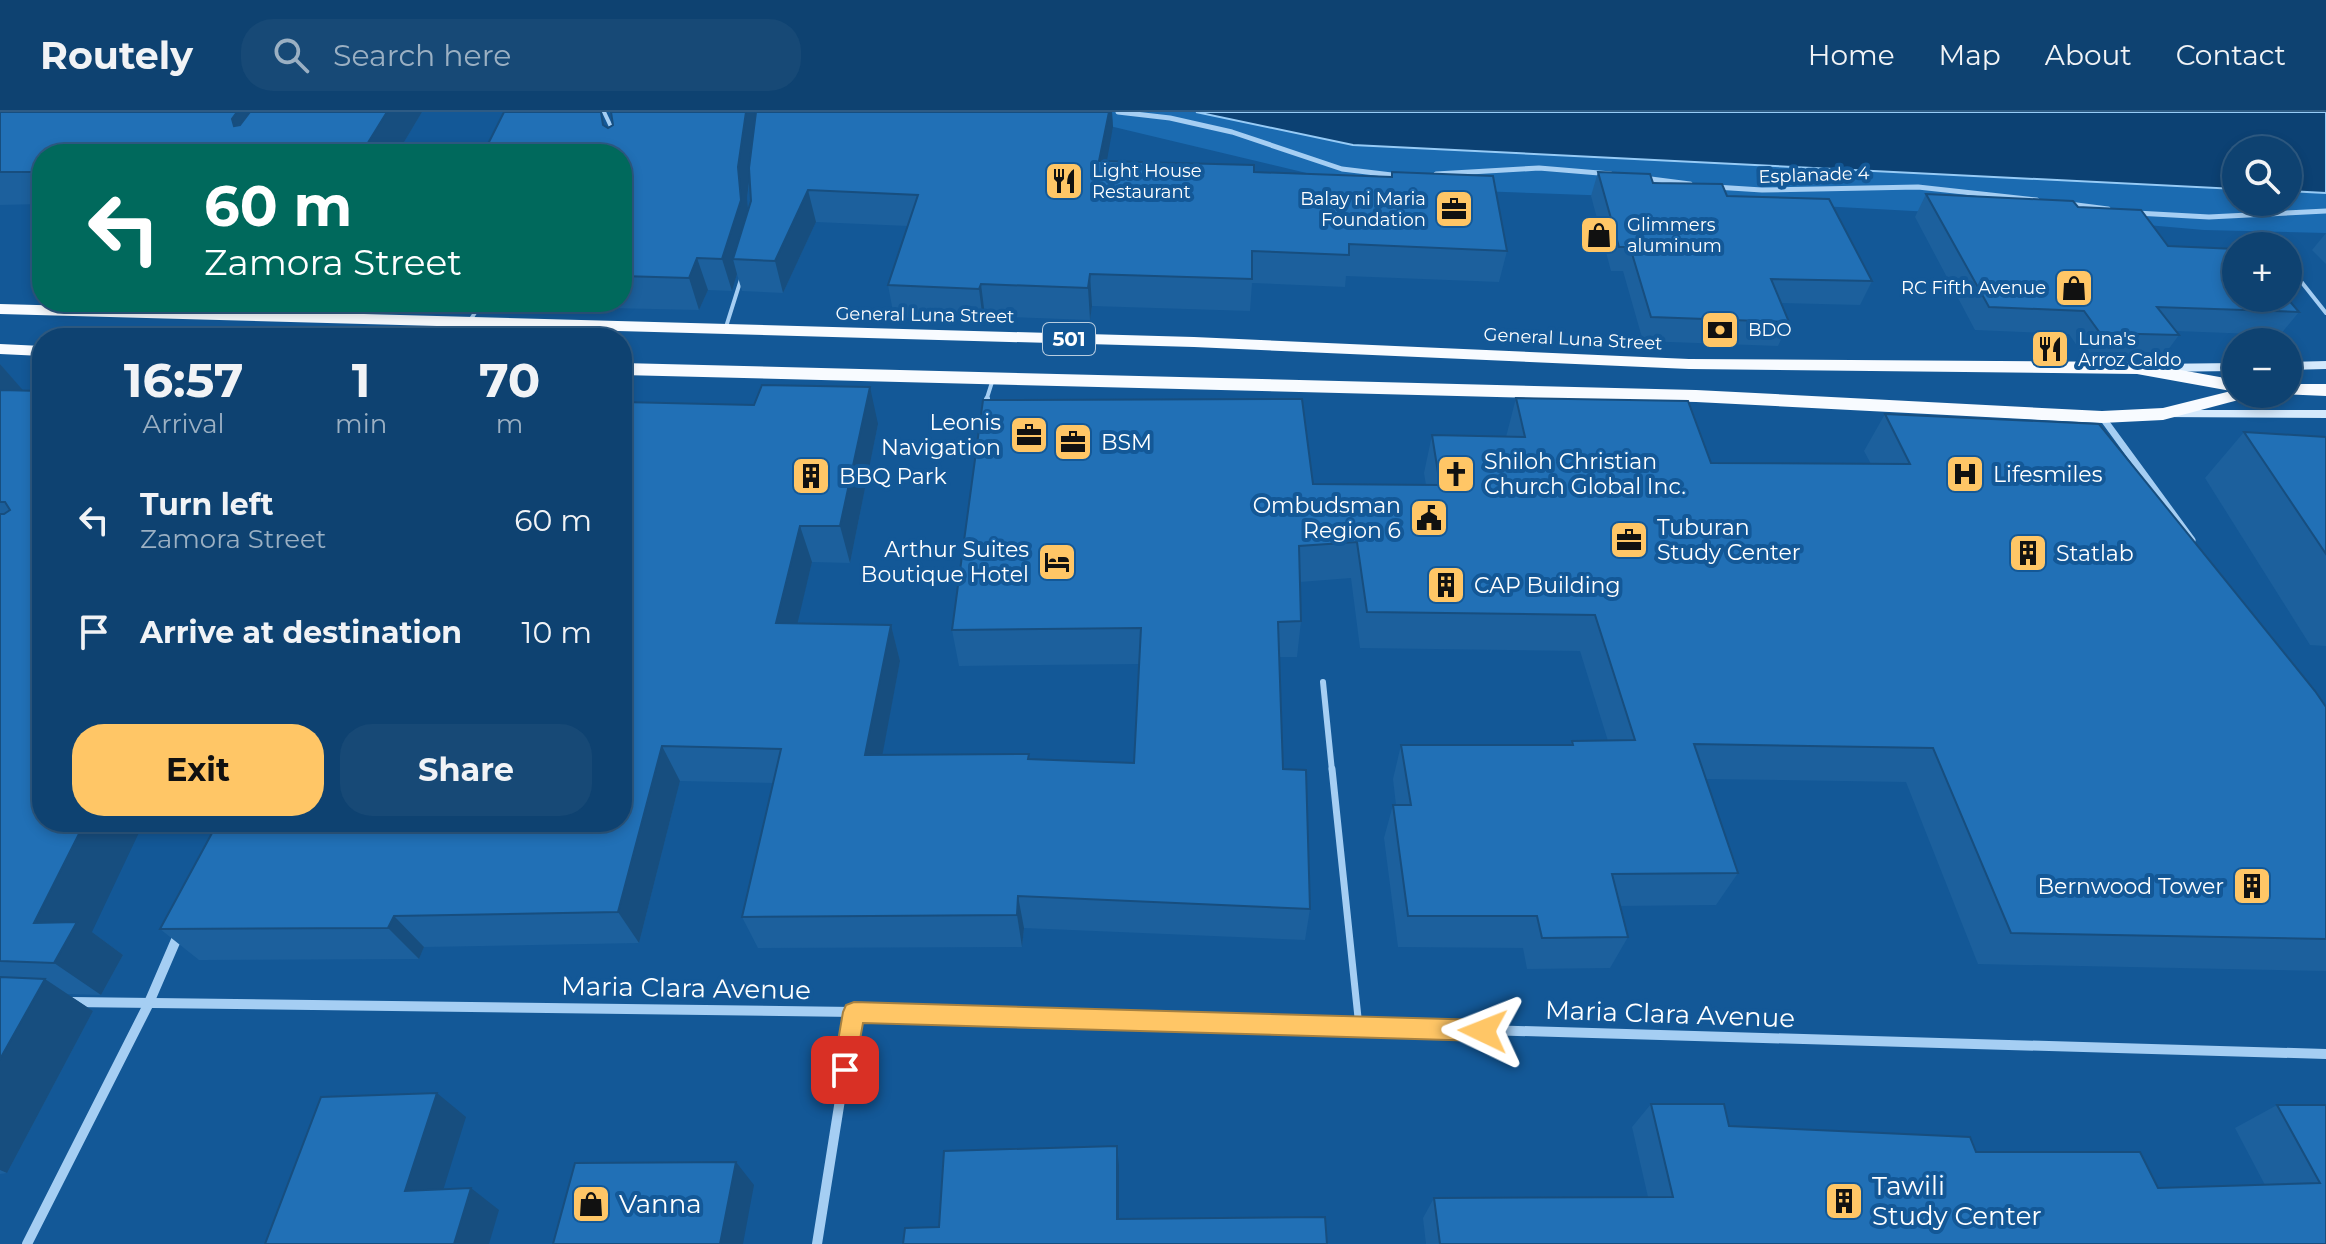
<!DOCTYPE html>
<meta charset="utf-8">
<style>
body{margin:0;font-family:Montserrat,sans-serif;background:#174976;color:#f1f3f6;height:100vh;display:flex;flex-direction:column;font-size:30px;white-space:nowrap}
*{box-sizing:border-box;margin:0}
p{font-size:26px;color:#9bb0c3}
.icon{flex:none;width:44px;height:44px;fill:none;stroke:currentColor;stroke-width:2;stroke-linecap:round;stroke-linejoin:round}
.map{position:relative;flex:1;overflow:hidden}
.sheet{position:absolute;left:32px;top:216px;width:600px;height:504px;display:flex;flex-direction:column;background:#0e4271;border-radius:32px;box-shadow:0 4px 12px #0003,0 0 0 2px #2e5b84}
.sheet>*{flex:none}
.top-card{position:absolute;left:32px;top:32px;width:600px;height:168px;border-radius:32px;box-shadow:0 4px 12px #0003,0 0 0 2px #2e5b84;background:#00695c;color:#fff;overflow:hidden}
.controls{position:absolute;left:2222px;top:24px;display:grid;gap:16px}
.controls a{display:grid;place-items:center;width:80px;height:80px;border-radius:50%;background:#0e4271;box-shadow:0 4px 12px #0003,0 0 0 2px #2e5b84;font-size:40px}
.pin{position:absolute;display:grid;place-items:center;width:68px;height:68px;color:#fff;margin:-34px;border-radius:16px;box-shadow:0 4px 12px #0006}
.me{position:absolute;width:88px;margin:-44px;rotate:272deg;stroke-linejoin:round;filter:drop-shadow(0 0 6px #0008)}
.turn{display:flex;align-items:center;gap:28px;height:168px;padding:0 40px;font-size:36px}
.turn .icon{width:104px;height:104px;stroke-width:2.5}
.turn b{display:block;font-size:56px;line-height:68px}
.eta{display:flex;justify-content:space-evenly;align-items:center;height:136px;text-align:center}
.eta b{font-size:48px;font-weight:700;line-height:56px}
.cta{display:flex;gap:16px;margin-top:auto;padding:16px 40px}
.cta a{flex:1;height:92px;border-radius:32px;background:#ffc666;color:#111;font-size:32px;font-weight:700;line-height:92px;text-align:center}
.cta a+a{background:#174976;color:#f1f3f6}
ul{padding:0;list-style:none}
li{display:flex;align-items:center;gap:24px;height:112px;padding:0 40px}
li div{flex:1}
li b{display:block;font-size:30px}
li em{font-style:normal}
header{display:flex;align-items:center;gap:48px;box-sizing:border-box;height:112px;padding:0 40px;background:#0e4271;border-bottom:2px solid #2e5b84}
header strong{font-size:38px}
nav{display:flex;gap:44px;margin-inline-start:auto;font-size:28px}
.search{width:560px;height:72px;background:#174976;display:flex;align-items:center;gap:20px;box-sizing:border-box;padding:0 28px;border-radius:32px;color:#9bb0c3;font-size:30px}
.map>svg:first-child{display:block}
</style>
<header>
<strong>Routely</strong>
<div class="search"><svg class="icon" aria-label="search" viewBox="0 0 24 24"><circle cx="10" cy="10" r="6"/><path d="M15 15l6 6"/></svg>Search here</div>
<nav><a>Home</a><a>Map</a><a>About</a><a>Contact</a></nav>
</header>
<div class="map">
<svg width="2326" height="1132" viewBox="0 0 2326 1132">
<rect width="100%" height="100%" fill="#135897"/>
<polygon fill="#1b6bb1" points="1051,0 1246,0 2236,72 2236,90 2288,90 2288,75 2326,77 2326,121 2204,118 2101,109 1671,86 1365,75"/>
<polygon fill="#0c4173" stroke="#97cbf6" stroke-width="2" points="1196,0 2326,0 2326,81 2288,79 2288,38 2236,38 2236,77 1353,33"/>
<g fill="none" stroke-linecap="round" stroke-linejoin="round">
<g stroke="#a5cef3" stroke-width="4">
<polyline points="604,0 613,19"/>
<polyline points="2288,153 2326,201"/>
<polyline points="469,210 482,190"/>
<polyline points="725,218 742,164"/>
<polyline points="986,289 993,267"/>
</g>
<g stroke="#a5cef3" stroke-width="6">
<polyline points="985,294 987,287"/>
<polyline points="1323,570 1332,659"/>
</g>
<polyline stroke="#a5cef3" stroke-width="7" points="1332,657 1359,915"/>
<g stroke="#a5cef3" stroke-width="5">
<polyline points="1118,0 1170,6 1232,20 1342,57 1400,64"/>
<polyline points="1436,62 1539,56 1611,62"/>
<polyline points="1643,66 1690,72"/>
<polyline points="1715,75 1762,78 1918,75 2037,88"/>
<polyline points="2069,92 2108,97"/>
<polyline points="2136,101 2209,105 2326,99"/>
</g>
<polyline stroke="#a5cef3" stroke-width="7" points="2102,305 2192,428"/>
<g stroke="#a5cef3" stroke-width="10">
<polyline points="71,890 854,900 2326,942"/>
<polyline points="27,1132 148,893 179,821"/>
<polyline points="817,1132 854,900"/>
</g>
<g fill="#d4e9fc" fill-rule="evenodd">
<polygon points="2326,249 2326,257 2288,258 2288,250"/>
<polygon points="2236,251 2236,259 2150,260 2144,256 2150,252"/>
<polygon points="2165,298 2326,298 2326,306 2160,305 2160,299"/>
</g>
<g fill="#f8fbff" fill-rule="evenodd">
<polygon points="0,192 1194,225 1689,247 2137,250 2236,268 2236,282 2249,282 2246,286 2163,308 2102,311 1696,290 622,263 622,251 1696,278 2102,299 2163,296 2231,279 2137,262 1689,257 1194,235 0,202"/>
<polygon points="0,232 42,234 42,244 0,242"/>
<polygon points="2288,272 2326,272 2326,284 2282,282 2288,282"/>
</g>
</g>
<g fill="#1c609d" fill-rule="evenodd">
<polygon points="0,0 422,0 397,42 42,42 42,92 0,93"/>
<path d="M609,0h503l1,15 -7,34 148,11 137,5 1,-5 115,79 -8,31 -153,-6 -1,11 -93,-4 -2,28 -158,-5 -2,14 -105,-4 -2,5 -89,-4 -6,-32 20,-59 -92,-4 -33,71 -41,-2 -5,-17 -5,17 -24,-1 -9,20 -135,-3 -2,-5h60v-148l-15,-27 6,-2 -2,-9zM750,67l1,22 -3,10 -1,-13z"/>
<polygon points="1598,60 1727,84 1872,169 1860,193 1781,191 1789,210 1778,234 1643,229 1623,159 1611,159 1591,84"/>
<polygon points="1926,82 2078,95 2168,134 2299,200 2280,223 2176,219 2179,223 2162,246 2084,244 2069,222 1975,218 1915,105"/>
<polygon points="2326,121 2326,152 2312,138"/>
<polygon points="0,252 23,279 92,820 123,843 101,883 67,882 93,899 7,1061 0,1062"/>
<polygon points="1516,286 1711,351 1871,352 1864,339 1885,302 2326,595 2326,859 1978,852 1906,670 1706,667 1738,761 1716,793 1620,794 1628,825 1610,856 1527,857 1523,836 1398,835 1384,726 1393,693 1396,693 1393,667 1401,633 1571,633 1572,629 1608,629 1580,539 1360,536 1351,466 1300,470 1301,509 1297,545 1279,545 1283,657 1310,797 1305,828 1024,816 1022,835 758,836 742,805 773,671 680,669 639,831 424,835 419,847 199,848 160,817 622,710 622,290 878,312 850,451 812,450 797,511 891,513 900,549 882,643 1029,642 1029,647 1134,651 1139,552 959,554 952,518 1313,372 1426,373 1424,361 1432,323 1506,325"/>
<polygon points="2244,320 2326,325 2326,534 2310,533 2205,366"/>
<polygon points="1651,992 1729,1014 1976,1040 2158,1076 2265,1073 2235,1016 2277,993 2326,993 2326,1132 1426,1132 1423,1106 1434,1086 1648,1085 1632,1015"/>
</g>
<g fill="#174e7f">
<polygon points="237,0 279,0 234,14 232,7"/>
<polygon points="387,0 422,0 397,42 361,42"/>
<polygon points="746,0 755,0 760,19 755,23 747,86 750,119 733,147 737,162 732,179 722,147 738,55"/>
<polygon points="1109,0 1112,0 1113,15 1101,81 1099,49"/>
<polygon points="808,78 816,110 783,181 775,149"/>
<polygon points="697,146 708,178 699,198 689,166"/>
<polygon points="1090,162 1092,194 1090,208 1088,176"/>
<polygon points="981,172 985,204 983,209 979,177"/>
<polygon points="0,252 28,284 0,302"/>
<polygon points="870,275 878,312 850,451 840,414"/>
<polygon points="800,414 812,450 789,547 776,511"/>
<polygon points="891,513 900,549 876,677 865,643"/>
<polygon points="662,634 680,669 639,831 618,800"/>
<polygon points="85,710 144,710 92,820 123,843 101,883 54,851 34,811"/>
<polygon points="1018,784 1024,816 1022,835 1017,803"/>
<polygon points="394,804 424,835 419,847 388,816"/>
<polygon points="45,867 93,899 7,1061 0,1058 0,947"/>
<polygon points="437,981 466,1005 436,1101 405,1079"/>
<polygon points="1117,1034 1119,1054 1119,1125 1117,1107"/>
<polygon points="736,1050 754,1073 743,1132 720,1132"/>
<polygon points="471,1076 499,1098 489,1132 454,1132"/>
</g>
<g fill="#2170b6" stroke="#174e7f" stroke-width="2">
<polygon points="0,0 237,0 232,7 234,14 240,13 250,0 387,0 361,42 42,42 42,60 0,60"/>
<polygon points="504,0 601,0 603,13 608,16 613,13 611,0 746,0 738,55 741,88 722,147 697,146 689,166 622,164 622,42 483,42"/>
<polygon points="756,0 1109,0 1099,49 1254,53 1254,60 1392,65 1392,60 1493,64 1507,139 1349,132 1349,143 1252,139 1252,167 1090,162 1088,176 981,172 979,177 888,173 918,83 808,78 775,149 733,147 751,89 749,56"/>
<polygon points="1598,60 1650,62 1653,71 1722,72 1727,84 1829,87 1872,169 1771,167 1789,210 1651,205 1630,135 1619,135"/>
<polygon points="1926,82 2073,89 2078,95 2141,98 2168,134 2236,137 2236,186 2287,186 2299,200 2157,195 2179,223 2100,221 2084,199 1989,195"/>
<polygon points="762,273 870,275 840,414 800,414 776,511 891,513 865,643 1029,642 1028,647 1134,651 1141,516 952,518 983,288 1302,287 1313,372 1440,373 1432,323 1525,325 1516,286 1688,289 1711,351 1910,352 1885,302 2099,312 2315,579 2326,595 2326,827 2011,821 1933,636 1694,632 1738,761 1612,762 1628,825 1542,826 1537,804 1408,804 1393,693 1411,693 1401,633 1573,633 1572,629 1635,628 1595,503 1367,500 1357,430 1299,434 1301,509 1278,510 1283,657 1306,658 1310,797 1018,784 1017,803 742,805 781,637 662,634 618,800 394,804 388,816 160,817 218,710 622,710 622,290 754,293"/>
<polygon points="0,278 42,279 42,710 85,710 34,811 77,810 54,851 0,849 0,402 4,402 10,398 5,390 0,390"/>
<polygon points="2244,320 2326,325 2326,442"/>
<polygon points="0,865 45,867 0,947"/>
<polygon points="437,981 405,1079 471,1076 454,1132 265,1132 321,985"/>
<polygon points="1651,992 1724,992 1729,1014 1970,1025 1976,1040 2140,1040 2158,1076 2320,1071 2277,993 2326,993 2326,1132 1440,1132 1434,1086 1673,1085"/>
<polygon points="1117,1034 1117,1107 1325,1105 1327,1132 903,1132 905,1116 939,1115 944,1039"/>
<polygon points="736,1050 720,1132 553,1132 575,1051"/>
</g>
<polygon fill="#ffc666" stroke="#a68142" stroke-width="2" points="854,890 1483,908 1491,911 1495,919 1491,926 1483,929 863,911 853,966 845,969 837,966 833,958 843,900 846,893"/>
<defs>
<g id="restaurant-square" transform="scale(2)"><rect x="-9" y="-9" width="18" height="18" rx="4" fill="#ffc666" stroke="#135897"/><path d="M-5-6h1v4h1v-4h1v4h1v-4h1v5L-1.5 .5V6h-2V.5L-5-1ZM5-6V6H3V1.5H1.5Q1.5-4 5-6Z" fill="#111"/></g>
<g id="office-square" transform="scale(2)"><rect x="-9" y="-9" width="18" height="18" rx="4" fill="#ffc666" stroke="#135897"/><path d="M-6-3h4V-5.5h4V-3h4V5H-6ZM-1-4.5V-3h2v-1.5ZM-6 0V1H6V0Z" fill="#111"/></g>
<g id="shop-square" transform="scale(2)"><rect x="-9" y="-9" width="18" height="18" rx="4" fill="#ffc666" stroke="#135897"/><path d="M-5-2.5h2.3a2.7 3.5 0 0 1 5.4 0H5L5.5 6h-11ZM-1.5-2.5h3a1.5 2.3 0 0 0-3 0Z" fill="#111"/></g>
<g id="bank-square" transform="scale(2)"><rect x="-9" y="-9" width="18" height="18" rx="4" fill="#ffc666" stroke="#135897"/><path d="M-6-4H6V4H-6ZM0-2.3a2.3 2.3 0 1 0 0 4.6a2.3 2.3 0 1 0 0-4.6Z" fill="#111"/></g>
<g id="church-square" transform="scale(2)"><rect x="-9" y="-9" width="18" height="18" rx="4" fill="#ffc666" stroke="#135897"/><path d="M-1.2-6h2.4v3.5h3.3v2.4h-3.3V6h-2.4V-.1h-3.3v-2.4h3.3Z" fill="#111"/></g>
<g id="hospital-square" transform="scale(2)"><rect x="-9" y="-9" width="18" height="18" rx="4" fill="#ffc666" stroke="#135897"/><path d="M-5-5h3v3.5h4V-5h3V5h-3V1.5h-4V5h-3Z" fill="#111"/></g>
<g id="building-square" transform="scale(2)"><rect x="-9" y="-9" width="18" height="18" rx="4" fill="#ffc666" stroke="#135897"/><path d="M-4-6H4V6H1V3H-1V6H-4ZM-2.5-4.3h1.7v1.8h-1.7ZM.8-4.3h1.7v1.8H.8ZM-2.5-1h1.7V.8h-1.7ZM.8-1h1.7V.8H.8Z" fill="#111"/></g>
<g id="civic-square" transform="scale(2)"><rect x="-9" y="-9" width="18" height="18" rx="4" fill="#ffc666" stroke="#135897"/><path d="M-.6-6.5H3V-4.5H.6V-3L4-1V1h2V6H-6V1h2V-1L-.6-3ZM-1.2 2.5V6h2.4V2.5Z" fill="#111"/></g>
<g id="hotel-square" transform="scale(2)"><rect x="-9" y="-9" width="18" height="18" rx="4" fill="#ffc666" stroke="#135897"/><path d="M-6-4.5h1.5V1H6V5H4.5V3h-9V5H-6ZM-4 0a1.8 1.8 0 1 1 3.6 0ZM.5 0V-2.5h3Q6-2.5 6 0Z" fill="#111"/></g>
</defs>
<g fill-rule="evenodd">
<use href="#restaurant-square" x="1064" y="69"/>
<use href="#office-square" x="1454" y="97"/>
<use href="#shop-square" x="1599" y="123"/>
<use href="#shop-square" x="2074" y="176"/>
<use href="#bank-square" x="1720" y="218"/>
<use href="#restaurant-square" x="2050" y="237"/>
<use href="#office-square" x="1029" y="323"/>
<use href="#office-square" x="1073" y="330"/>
<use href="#church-square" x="1456" y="362"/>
<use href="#hospital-square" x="1965" y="362"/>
<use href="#building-square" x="811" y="364"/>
<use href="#civic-square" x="1429" y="406"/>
<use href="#office-square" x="1629" y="428"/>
<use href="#building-square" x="2028" y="441"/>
<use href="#hotel-square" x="1057" y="450"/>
<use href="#building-square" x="1446" y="473"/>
<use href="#building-square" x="2252" y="774"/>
<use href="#building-square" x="1844" y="1089"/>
<use href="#shop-square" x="591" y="1092"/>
</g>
<g text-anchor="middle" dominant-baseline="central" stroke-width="8" stroke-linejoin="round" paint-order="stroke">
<g font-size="18" fill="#fff" stroke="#135897" text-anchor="start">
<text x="1092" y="59">Light House<tspan x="1092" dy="21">Restaurant</tspan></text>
<text x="1426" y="87" text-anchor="end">Balay ni Maria<tspan x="1426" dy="21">Foundation</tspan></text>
<text x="1627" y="113">Glimmers<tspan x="1627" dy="21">aluminum</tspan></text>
<text x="2046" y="176" text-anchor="end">RC Fifth Avenue</text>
<text x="1748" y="218">BDO</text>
<text x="2078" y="227">Luna's<tspan x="2078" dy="21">Arroz Caldo</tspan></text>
</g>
<g font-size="18" fill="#fff" stroke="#135897">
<text transform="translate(1814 63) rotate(-2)">Esplanade 4</text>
<text transform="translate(925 203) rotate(1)">General Luna Street</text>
<text transform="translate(1573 227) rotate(3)">General Luna Street</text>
</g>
<rect fill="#135897" stroke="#b8cde0" stroke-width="2" x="1043" y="211" width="52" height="32" rx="6"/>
<g font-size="20" font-weight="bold" fill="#fff">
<text x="1069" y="227">501</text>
</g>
<g font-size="22" fill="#fff" stroke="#135897" text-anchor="start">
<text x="1001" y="310" text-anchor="end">Leonis<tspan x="1001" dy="25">Navigation</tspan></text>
<text x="1101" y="330">BSM</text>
<text x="1484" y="349">Shiloh Christian<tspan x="1484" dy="25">Church Global Inc.</tspan></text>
<text x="1993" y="362">Lifesmiles</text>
<text x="839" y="364">BBQ Park</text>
<text x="1401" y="393" text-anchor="end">Ombudsman<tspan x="1401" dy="25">Region 6</tspan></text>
<text x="1657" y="415">Tuburan<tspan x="1657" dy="25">Study Center</tspan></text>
<text x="1029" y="437" text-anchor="end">Arthur Suites<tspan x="1029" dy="25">Boutique Hotel</tspan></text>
<text x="2056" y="441">Statlab</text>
<text x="1474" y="473">CAP Building</text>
<text x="2224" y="774" text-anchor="end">Bernwood Tower</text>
</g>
<g font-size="26" fill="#fff" stroke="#135897">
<text transform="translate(686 876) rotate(1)">Maria Clara Avenue</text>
<text transform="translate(1670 902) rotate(2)">Maria Clara Avenue</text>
</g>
<g font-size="26" fill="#fff" stroke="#135897" text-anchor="start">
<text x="1872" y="1074">Tawili<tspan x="1872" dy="30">Study Center</tspan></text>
<text x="619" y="1092">Vanna</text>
</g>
</g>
</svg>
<div class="controls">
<a><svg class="icon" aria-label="search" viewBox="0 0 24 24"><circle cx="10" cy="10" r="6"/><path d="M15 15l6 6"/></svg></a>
<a>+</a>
<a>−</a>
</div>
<div class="pin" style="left:845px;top:958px;background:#d93025"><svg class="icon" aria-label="arrive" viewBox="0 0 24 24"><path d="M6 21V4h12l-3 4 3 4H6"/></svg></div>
<svg class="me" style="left:1483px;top:919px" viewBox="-20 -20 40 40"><path d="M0-17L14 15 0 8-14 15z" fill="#ffc666" stroke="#fff" stroke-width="4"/></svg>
<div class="top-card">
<div class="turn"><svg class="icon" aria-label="left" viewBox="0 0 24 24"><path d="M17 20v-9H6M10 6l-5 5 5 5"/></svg><div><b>60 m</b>Zamora Street</div></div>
</div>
<section class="sheet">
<div class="eta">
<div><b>16:57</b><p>Arrival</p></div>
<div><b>1</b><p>min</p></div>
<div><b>70</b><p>m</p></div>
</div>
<ul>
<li><svg class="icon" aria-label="left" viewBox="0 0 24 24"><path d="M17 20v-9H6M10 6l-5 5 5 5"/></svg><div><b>Turn left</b><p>Zamora Street</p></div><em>60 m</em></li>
<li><svg class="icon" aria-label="arrive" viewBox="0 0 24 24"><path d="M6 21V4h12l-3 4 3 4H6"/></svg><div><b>Arrive at destination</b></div><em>10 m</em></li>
</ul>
<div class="cta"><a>Exit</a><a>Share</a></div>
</section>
</div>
